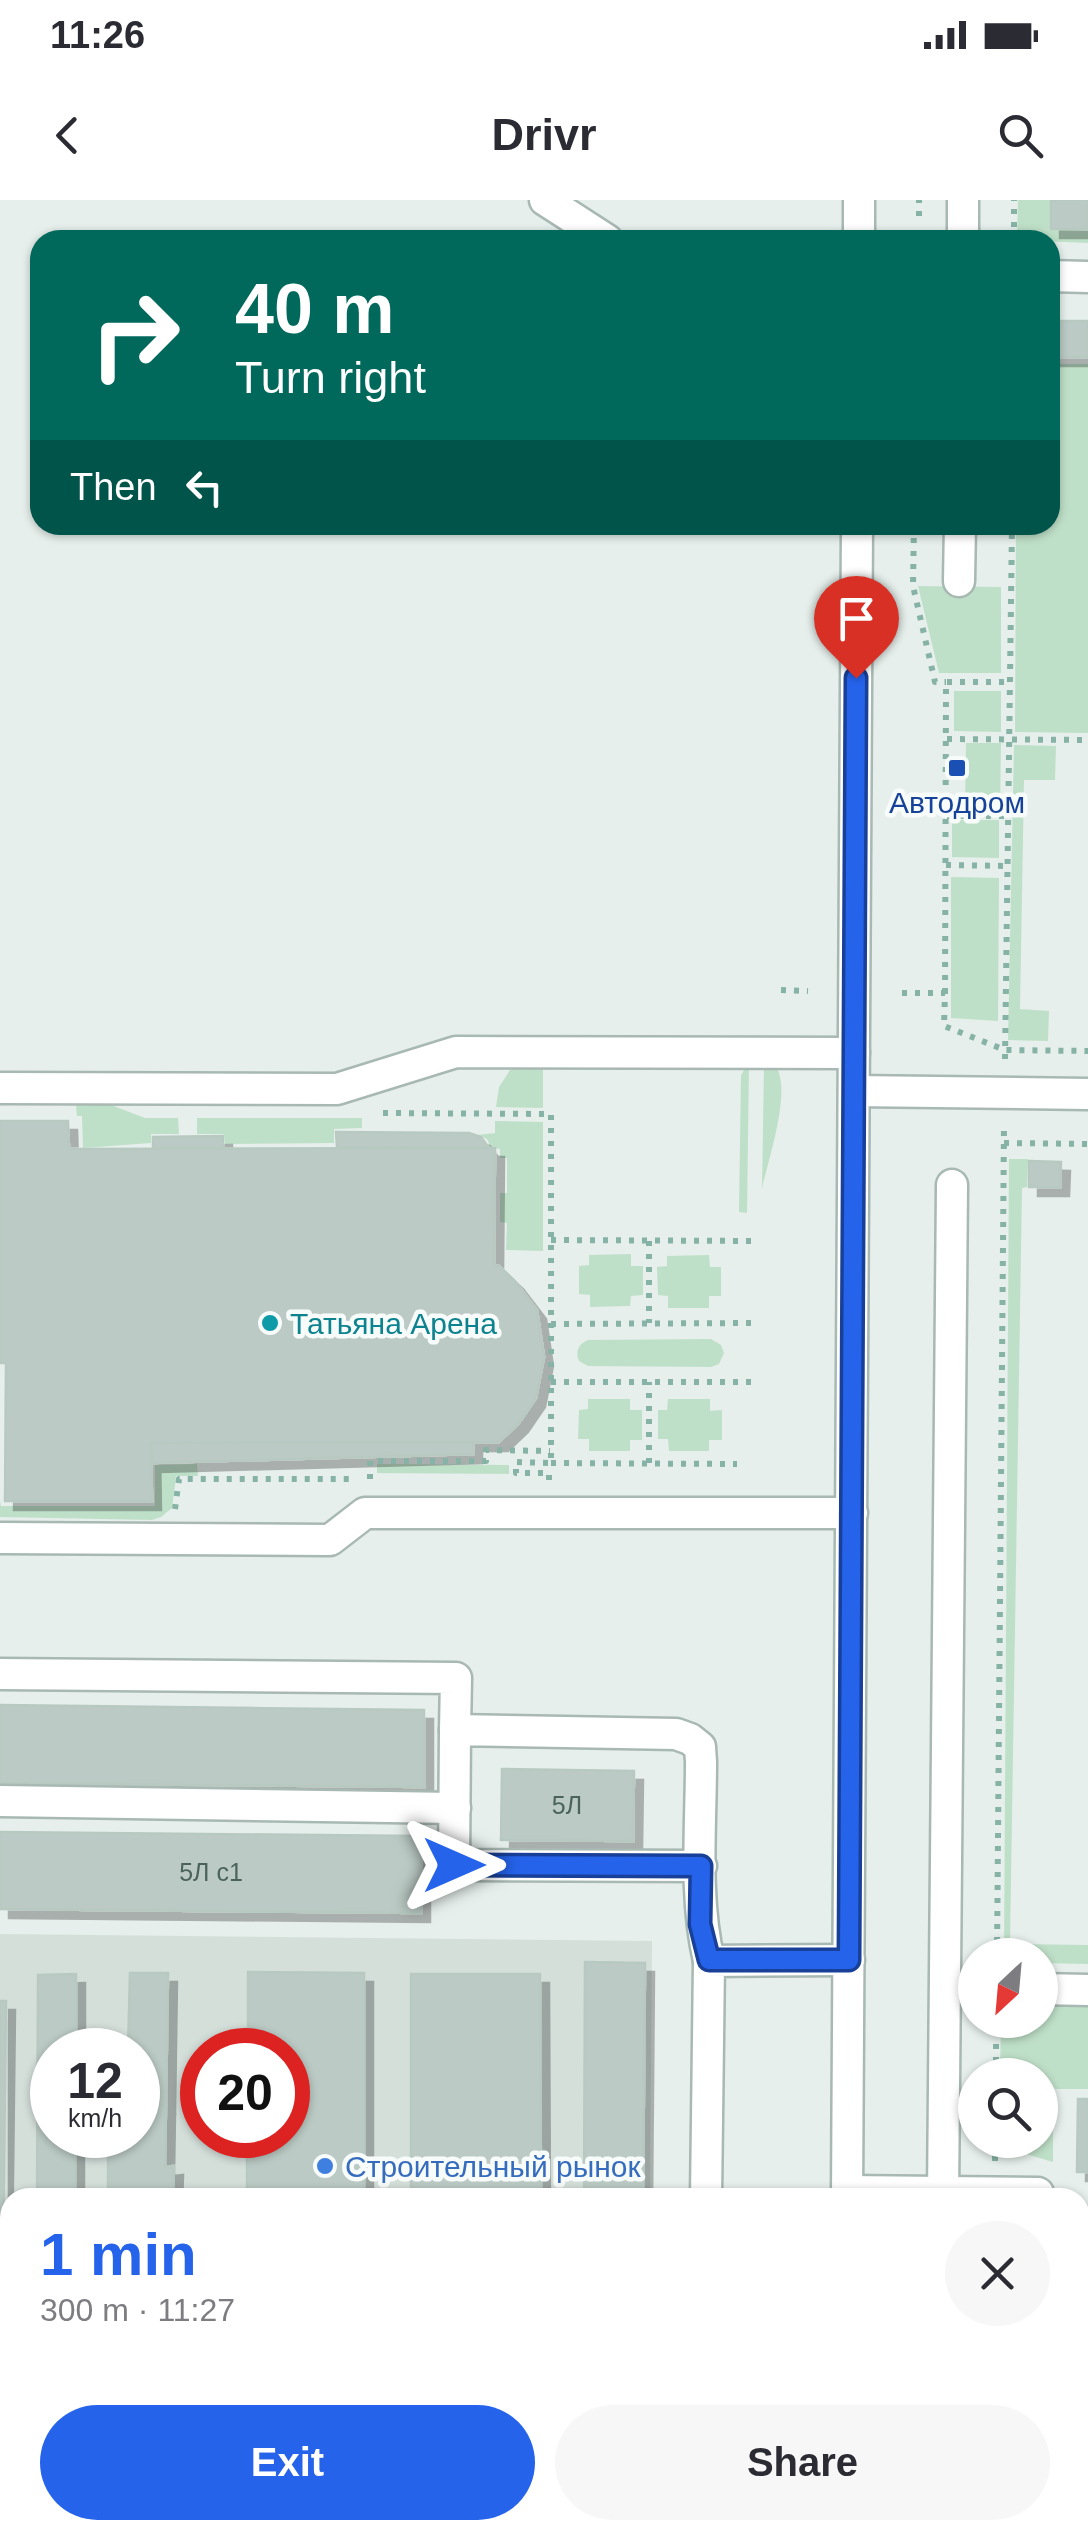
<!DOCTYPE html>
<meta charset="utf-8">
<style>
body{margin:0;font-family:Arial,sans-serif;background:#f7f7f7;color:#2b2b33;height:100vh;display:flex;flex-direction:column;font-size:38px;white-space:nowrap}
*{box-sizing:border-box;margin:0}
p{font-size:32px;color:#7c7c81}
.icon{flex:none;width:55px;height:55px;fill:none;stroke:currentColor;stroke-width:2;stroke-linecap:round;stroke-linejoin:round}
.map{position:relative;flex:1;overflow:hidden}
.drawer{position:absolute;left:0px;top:1988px;width:1090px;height:352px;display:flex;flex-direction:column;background:#fff;border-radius:30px 30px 0 0;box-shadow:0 2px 8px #0004}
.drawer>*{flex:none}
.banner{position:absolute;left:30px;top:30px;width:1030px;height:305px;border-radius:30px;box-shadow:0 2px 8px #0004;background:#00695c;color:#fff;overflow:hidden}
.needle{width:65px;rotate:206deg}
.fabs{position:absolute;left:958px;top:1738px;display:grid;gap:20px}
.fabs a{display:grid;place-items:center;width:100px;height:100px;border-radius:50%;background:#fff;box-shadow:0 2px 8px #0004;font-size:50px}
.speed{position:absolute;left:30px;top:1828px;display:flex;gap:20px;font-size:50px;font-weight:700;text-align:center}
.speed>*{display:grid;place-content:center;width:130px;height:130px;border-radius:50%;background:#fff;box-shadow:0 2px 8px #0004;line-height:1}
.speed small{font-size:25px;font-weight:400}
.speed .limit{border:15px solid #d22;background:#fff;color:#111}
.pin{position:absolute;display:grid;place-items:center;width:85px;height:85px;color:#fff;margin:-102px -42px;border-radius:50% 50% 50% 0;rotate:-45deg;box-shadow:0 0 10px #0007}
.pin .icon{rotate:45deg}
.me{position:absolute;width:110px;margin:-55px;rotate:90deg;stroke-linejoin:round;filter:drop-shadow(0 0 8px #0008)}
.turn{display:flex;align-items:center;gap:35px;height:210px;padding:0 40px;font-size:45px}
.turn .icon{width:130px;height:130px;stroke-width:2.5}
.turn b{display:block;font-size:70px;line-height:85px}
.then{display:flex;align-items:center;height:95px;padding:0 40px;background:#0003;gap:20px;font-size:38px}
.round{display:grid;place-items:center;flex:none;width:105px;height:105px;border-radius:52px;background:#f7f7f7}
.overview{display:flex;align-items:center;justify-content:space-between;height:170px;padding:0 40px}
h1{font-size:60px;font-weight:600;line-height:75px;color:#2563eb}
.button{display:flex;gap:20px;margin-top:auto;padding:20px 40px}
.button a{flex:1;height:115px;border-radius:60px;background:#2563eb;color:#fff;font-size:40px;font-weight:600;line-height:115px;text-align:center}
.button a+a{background:#f7f7f7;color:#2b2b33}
.status{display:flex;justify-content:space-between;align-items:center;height:70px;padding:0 50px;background:#fff;direction:ltr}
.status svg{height:28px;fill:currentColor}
header{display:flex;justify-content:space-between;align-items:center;height:130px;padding:0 40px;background:#fff;font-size:45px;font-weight:600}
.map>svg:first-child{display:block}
</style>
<div class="status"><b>11:26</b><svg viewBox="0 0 49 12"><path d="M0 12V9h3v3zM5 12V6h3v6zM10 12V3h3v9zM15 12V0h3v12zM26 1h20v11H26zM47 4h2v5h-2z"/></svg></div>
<header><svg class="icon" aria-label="back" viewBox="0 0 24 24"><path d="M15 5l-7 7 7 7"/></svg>Drivr<svg class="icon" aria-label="search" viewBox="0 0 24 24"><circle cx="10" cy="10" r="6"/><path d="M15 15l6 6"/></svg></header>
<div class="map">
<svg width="1088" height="2338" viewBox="0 0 1088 2338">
<defs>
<filter id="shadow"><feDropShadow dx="9" dy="9" stdDeviation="0" flood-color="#0004"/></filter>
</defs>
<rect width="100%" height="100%" fill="#e6efeb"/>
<path fill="#d4dfda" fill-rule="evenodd" d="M0,1734l652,7 -2,256 -640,1v156h-10zM52,1850h86v85h-86zM202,1850h86v85h-86z"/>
<g fill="#bfe0c8">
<polygon points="1018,0 1088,0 1088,29 1043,29 1088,31 1088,43 1017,40"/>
<polygon points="1050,164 1088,164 1088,533 1015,532 1016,325 1050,325"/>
<polygon points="918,386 1001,387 1001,473 939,473"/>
<polygon points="954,491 1001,491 1001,532 954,531"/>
<polygon points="966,543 1001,543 1000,609 965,608"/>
<polygon points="1014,545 1056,546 1055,580 1024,580 1020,809 1049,811 1048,841 1008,840"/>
<polygon points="952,620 999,620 999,658 952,657"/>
<polygon points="951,677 999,678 998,821 951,818"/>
<polygon points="749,862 747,1013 739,1012 741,875"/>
<path d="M764,863l12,4c16,23 -8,94 -14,122z"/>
<polygon points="543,864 543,908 496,907 499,887 510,870"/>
<polygon points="76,905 111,905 145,918 178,918 179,934 151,934 151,943 83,948 82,916 77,916"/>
<polygon points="197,918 362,918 362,928 334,929 334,943 225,944 224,934 197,934"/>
<polygon points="495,921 543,922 543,1051 506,1050 507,1023 500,1022 500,993 507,993 507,958 500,958 500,949 491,948 487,939 477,935 495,933"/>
<polygon points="1009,959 1028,959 1027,987 1022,988 1010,1744 1088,1745 1088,1764 1040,1763 1040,1755 1004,1755"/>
<polygon points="631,1054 631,1066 643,1066 643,1095 631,1096 630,1106 590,1107 590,1095 579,1094 579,1066 589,1065 589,1055"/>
<polygon points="709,1055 710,1067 721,1067 721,1096 709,1096 709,1108 668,1108 668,1096 658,1095 657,1067 667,1066 667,1056"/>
<path d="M711,1139l10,6 3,8 -5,11 -8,3 -123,-1 -9,-5c-4,-9 -1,-17 9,-21z"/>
<polygon points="588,1199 630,1199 630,1210 642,1210 642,1240 630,1240 630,1251 589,1251 589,1239 578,1239 579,1210 588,1209"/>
<polygon points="668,1199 710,1199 710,1211 722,1210 722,1240 709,1240 709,1251 669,1251 668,1239 658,1239 658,1210 667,1210"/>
<polygon points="197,1264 198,1276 176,1276 172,1308 161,1317 152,1320 0,1317 0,1301 1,1306 155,1306 155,1265"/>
<polygon points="377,1264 509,1265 509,1274 377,1273"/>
<polygon points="1040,1804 1088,1805 1088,1889 1053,1889 1053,1962 999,1946 999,1940 1040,1940 1040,1875 1000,1875 1001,1820 1040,1820"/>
<polygon points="1088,2169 1088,2338 997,2338 997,2330 1080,2330 1080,2179"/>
<polygon points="0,2305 10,2305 10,2330 271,2330 288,2338 0,2338"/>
<polygon points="569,2330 762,2330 760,2338 569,2338"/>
</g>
<g fill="#bbcac4" stroke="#b8c9c2" stroke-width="2.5" filter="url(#shadow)">
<rect x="1051" y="0" width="37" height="29"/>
<rect x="1050" y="121" width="38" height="36"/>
<polygon points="0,921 68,921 69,949 495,948 494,1066 499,1066 514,1080 537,1110 544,1157 536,1198 519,1223 499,1242 151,1243 152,1301 5,1301 6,1163 0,1163"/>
<polygon points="336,932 469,933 481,937 489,948 337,947"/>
<polygon points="223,936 223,948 153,948 153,937"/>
<polygon points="1029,961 1061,962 1060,987 1029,987"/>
<polygon points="151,1243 473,1243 473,1254 152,1263"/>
<polygon points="0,1505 424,1510 424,1587 0,1583"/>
<polygon points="502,1569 634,1571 633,1641 501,1640"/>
<polygon points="0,1632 421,1636 421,1713 0,1709"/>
<polygon points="585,1762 645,1763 643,1998 584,1998"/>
<polygon points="248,1772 364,1773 364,1998 247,1998 247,1935 288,1935 288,1850 248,1850"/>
<polygon points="130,1773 168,1773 166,1905 138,1904 138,1850 128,1850"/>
<polygon points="76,1774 76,1850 52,1850 52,1935 75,1935 75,1998 37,1998 38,1775"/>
<polygon points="411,1774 540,1774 541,1998 411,1998"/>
<polygon points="0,1801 6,1801 3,2052 0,2052"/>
<polygon points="1078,1899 1088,1899 1088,1972 1077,1972"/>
<polygon points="138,1904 166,1905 165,1967 174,1966 173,1998 108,1998 108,1935 138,1935"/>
<rect x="1080" y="2050" width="8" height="62"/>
<rect x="0" y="2094" width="10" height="51"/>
</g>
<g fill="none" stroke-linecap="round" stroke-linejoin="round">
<g stroke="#a8b8b2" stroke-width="35">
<g id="minor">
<polyline points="545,0 607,40"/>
<polyline points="859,40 859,0"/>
<polyline points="963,40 963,0"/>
<polyline points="1050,76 1088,77"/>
<polyline points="959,381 960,325"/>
<polyline points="0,888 337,889 456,852 854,853"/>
<polyline points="854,891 1088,894"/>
<polyline points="0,1338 330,1340 365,1313 852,1313"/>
<polyline points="0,1474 456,1478 455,1530"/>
<polyline points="0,1601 455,1608"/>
<path d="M701,1666l-247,-1 1,-135 221,4 14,5 10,8 1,15c0,65 -7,135 8,199"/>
<polyline points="1040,1789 1088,1790"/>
<polyline points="847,1991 1038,1993 1038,1998"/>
<polyline points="706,1998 709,1761 849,1760"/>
<polyline points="847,1998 857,325"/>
<polyline points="943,1998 952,985"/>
<polyline points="1080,2031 1088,2031"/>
<polyline points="1080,2146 1088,2147"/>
<polyline points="0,2231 10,2231"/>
<polyline points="846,2330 846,2338"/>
<polyline points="478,2338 478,2330"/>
</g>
</g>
<g stroke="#86b3a5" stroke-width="6" stroke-dasharray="5 8" stroke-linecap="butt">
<polyline points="919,16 919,0"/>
<polyline points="1014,40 1014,0"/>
<polyline points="914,325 913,386 935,482 946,482"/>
<polyline points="947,539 1088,540"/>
<polyline points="947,616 1010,616"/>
<polyline points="946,665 1009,666"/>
<polyline points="781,790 808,791"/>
<polyline points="902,793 945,793 944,826 1005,850 1088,851"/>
<polyline points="945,793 946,482 1011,482"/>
<polyline points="1005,859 1012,325"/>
<polyline points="383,913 551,914 551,1263 516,1262 516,1273 549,1273 549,1280"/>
<polyline points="1004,943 1088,944"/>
<polyline points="551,1040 753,1041"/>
<polyline points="649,1041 649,1123"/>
<polyline points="551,1124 752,1123"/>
<polyline points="551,1182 752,1182"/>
<polyline points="551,1263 737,1264"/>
<polyline points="649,1263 649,1182"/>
<polyline points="370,1279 370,1261 486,1261 486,1250 550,1251"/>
<polyline points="175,1309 179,1279 355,1279"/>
<polyline points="997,1755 1004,926"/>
<polyline points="996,1875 996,1820"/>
<polyline points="995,1961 995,1940"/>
<polyline points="778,2338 778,2330"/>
<polyline points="990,2338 990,2330"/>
</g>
<use href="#minor" stroke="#fff" stroke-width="30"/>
</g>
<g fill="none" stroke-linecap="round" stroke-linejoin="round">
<g stroke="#184099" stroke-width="25">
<polyline id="route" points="454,1665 701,1666 700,1724 709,1760 849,1760 856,478"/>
</g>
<use href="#route" stroke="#2563eb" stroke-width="18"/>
</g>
<rect fill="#1a4fb4" stroke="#f7fbf9" stroke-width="4" x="947" y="558" width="20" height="20" rx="5"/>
<circle fill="#0f9aa8" stroke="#f7fbf9" stroke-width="4" cx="270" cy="1123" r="10"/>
<circle fill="#3f7fe0" stroke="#f7fbf9" stroke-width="4" cx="325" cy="1966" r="10"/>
<g text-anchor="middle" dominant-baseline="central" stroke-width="9" stroke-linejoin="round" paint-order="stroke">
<g font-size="25" fill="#4a645c">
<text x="567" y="1605">5Л</text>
<text x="211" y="1672">5Л с1</text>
</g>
<g font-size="30" fill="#164399" stroke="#f7fbf9">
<text x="957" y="602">Автодром</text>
</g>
<g font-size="30" fill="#0d838f" stroke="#f7fbf9" text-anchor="start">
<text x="290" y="1123">Татьяна Арена</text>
</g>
<g font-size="30" fill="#366cbe" stroke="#f7fbf9" text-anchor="start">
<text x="345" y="1966">Строительный рынок</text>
</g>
</g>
</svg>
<div class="fabs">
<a><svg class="needle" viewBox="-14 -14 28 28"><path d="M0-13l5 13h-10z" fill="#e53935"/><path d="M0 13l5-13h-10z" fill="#7c7c81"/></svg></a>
<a><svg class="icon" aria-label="search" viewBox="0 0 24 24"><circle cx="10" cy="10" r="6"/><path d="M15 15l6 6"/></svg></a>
</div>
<div class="speed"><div>12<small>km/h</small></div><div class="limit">20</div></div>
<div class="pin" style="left:856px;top:478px;background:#d93025"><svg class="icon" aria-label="arrive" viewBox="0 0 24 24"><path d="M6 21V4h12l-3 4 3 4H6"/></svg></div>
<svg class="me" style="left:454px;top:1665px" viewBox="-20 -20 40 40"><path d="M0-17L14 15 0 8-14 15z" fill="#2563eb" stroke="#fff" stroke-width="4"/></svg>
<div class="banner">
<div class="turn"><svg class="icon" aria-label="right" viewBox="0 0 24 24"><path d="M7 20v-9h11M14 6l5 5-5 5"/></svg><div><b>40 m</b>Turn right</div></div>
<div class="then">Then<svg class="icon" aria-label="left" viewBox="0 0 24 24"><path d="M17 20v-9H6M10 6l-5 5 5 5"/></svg></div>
</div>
<section class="drawer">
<div class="overview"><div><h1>1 min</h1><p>300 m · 11:27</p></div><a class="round"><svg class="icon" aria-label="close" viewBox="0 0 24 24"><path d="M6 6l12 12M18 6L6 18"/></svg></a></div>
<div class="button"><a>Exit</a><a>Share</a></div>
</section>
</div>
